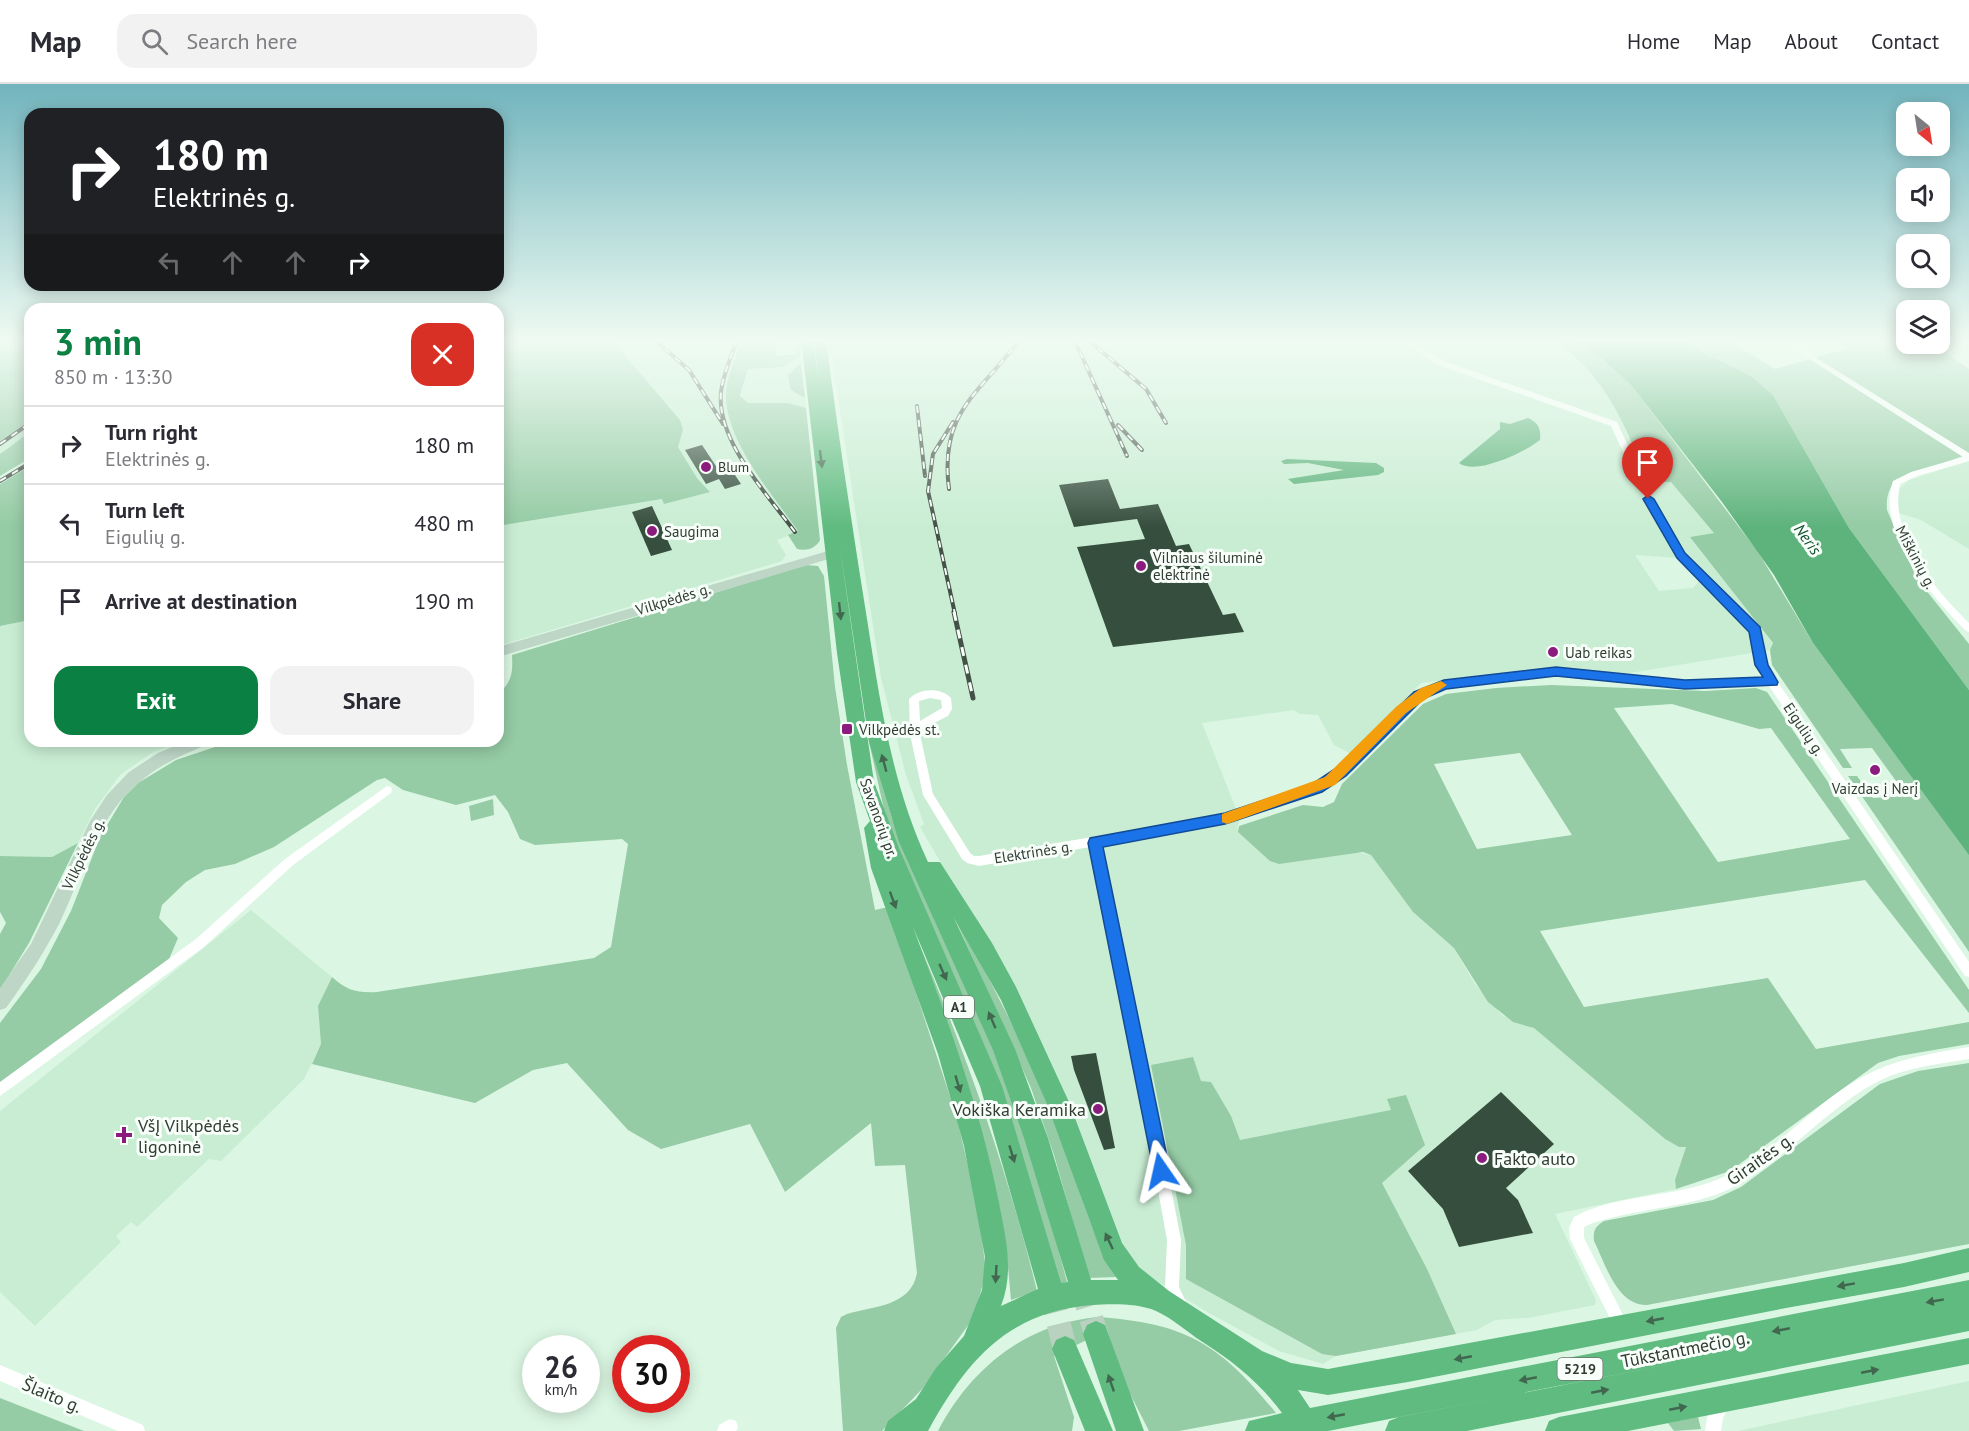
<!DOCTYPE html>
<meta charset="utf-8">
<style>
body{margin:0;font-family:"PT Sans",sans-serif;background:#f2f2f3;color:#2b2b33;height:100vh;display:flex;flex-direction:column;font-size:22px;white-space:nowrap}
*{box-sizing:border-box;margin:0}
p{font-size:20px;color:#7c7c81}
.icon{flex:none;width:33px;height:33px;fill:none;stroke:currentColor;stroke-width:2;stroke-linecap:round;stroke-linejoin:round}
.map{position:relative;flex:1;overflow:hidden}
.sheet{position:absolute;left:24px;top:219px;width:480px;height:444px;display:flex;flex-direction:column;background:#fff;border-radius:18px;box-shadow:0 3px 15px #0003}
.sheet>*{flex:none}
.banner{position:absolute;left:24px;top:24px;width:480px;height:183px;border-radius:18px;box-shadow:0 3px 15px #0003;background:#202124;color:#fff;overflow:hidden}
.needle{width:39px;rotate:150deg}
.tools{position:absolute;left:1896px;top:18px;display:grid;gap:12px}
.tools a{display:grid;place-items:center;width:54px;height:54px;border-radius:12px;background:#fff;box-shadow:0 3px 15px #0003;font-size:30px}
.speed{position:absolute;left:522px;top:1251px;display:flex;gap:12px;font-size:30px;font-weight:700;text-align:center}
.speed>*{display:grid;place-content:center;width:78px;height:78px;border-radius:50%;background:#fff;box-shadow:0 3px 15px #0003;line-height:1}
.speed small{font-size:15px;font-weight:400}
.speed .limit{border:9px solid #d22;background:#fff;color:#111}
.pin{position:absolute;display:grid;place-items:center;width:51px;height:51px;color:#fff;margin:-62px -26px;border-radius:50% 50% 50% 0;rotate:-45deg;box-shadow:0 0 6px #0007}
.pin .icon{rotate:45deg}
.me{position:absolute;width:66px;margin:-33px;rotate:349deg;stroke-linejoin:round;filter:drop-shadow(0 0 4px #0008)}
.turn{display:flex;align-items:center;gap:21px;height:126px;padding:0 30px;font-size:27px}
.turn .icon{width:78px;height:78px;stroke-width:2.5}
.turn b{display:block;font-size:42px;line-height:51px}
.lanes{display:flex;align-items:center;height:57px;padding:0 30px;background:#0003;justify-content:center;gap:30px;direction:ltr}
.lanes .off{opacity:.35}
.round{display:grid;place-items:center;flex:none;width:63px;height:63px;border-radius:18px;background:#f2f2f3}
.headline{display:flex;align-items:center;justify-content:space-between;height:102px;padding:0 30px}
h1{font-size:36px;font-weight:700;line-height:45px;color:#0b8043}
.button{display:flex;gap:12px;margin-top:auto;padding:12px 30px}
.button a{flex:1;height:69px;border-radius:18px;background:#0b8043;color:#fff;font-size:24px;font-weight:700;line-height:69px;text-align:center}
.button a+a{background:#f2f2f3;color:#2b2b33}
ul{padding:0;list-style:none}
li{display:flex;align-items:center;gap:18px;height:78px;padding:0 30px;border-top:2px solid #e1e1e2}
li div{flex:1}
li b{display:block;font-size:22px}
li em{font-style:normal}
header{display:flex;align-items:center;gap:36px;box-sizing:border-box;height:84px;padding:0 30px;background:#fff;border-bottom:2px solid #e1e1e2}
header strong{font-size:28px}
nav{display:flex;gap:33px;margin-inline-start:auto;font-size:21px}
.search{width:420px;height:54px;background:#f2f2f3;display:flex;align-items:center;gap:15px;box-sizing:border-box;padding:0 21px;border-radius:18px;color:#7c7c81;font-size:22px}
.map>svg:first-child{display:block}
</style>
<header>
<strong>Map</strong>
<div class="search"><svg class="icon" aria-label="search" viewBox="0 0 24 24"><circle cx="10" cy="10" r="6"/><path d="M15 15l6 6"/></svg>Search here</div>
<nav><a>Home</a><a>Map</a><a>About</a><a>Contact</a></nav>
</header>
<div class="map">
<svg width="1969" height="1347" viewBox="0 0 1969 1347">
<rect width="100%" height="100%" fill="#dbf7e3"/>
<g fill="#c9edd3" fill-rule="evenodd">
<polygon points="611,255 742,255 726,312 730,338 743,366 799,448 777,456 786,471 782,477 498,562 498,442 663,415 664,419 708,405 697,394 678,363 683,346 680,336"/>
<path d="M829,255h723l35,27 26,36 36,80 22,-1 43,52 -23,4 82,107 -3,6 -152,25 -70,-7 -127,15 -68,72 -19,-10 -16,-30 -18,-1 -6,-4 -92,13 38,96 -3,10 134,26 42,57 41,36 21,36 27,31 32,13 131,111 14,8 7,-1 -11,34 1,9 -121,25 41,86 -1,5 -67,13 -33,2 -18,10 -141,26 -13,8 -44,-13 -72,-39 -57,-35 -15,-14 -18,-26 -121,-279 -76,-131 4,-3 -18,-49 -25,-97zM1635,471l43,3 21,23 -6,7 -34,3z"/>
<polygon points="800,272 806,324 788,319 748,319 741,315 748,284 782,283"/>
<polygon points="30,336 30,348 0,370 0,357"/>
<polygon points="1969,377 1969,465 1921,436 1899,429 1898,406 1909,396"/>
<polygon points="30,536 30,657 183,657 153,668 120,691 95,725 78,759 52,773 0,772 0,542"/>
<polygon points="251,826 332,893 318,922 321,960 304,995 221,1077 209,1075 137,1143 131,1138 116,1152 121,1158 35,1242 0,1208 0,1027"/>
<polygon points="1969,1297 1969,1347 1738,1347"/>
</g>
<g fill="#95cba5" fill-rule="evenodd">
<polygon points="0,255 30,255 30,336 0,357"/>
<polygon points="498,255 611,255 680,336 683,346 678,363 697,394 710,408 664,420 662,415 498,442"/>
<path d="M742,255h33l1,17 20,-2 -1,-15h4l1,17 -18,11 -34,2 -8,27 8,7h40l18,5 14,132c-5,9 -13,11 -23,9l-9,-14 10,-4c-25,-36 -71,-88 -72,-134 -1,-18 11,-41 16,-58z"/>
<path d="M1552,255h22l27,19 30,27 127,167 55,91 156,211v98l-121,-176h9l16,22 34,-2 -35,-48 -32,1 12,19h-9l-71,-103 -2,-15 3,-7 -83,-106 24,-4 -43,-51h-22c-25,-57 -42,-107 -97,-143z"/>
<path d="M1676,255h51l48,30 73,-21 -18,-9h76v5h27l36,25v85l-72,25c-9,10 -11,19 -10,31l30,69 52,65v46l-120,-162 -76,-133 -22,-19z"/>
<polygon points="801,279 805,314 791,306 788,291"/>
<polygon points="30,348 30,374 0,392 0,370"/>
<polygon points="30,382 30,536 0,542 0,400"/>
<path d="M806,481l12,1 6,10 11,111 12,78 28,145 13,-3 68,208 22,93 8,63 -11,43 -6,10 -46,64 -41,43h-39l-7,-103 5,-11 6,-3c28,-8 64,-8 70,-41l-12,-108 -30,1 -4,-43 -86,69 -35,-68 -89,25 -33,-19 -61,-67 -34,7 -58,33 -163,-39 9,-20 -3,-38 14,-29c15,14 26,16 45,15l217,-34 17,-11 17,-103 -6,-5 -87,6 -15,-6 -12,-27 -13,-17 -39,10 -53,-15 -18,-12 -8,2 -103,67 -39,17 -30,6 -19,12 -24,23 -3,13 19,20 -9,21 -169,125v-61l41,-54 30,-58 29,-74 24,-40 14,-14 38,-23 57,-19h265v-46c14,-14 15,-22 14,-40z"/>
<path d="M1551,601l154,6 51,-3 11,4 202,298v23l-104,-133 -325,51 44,76 184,-29 48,71 153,-27v22l-70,12 -21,7 -148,108 -54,18 -1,-9 11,-33h-7l-14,-8 -131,-111 -21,-6 -25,-20 -34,-54 -41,-36 -42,-57 -8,-3 -84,12 -9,-3 -32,-29 1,-6 64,-21 20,2 11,-5 8,-18 81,-80 23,-10 50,-6zM1672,620l87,25 12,-1 79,111 -132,23 -104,-154zM1520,669l52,82 -95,14 -43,-85z"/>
<polygon points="867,649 892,735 993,961 1042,1104 1067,1198 1058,1201 885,730"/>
<polygon points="493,715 494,731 471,737 469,722"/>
<polygon points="78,759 29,859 0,906 0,850 6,839 0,828 0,772 52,773"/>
<path d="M947,817c39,71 77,142 107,218 21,52 33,109 62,158l-27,1 -35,-123 -23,-67z"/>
<path d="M920,862c48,113 88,226 117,345l-26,9 -4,-44 -89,-308z"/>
<polygon points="1193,973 1201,997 1211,998 1231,1032 1240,1056 1391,1026 1387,1015 1406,1011 1425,1061 1382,1099 1427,1185 1456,1250 1336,1272 1322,1270 1186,1195 1186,1161 1151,981"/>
<path d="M1969,979v181l-322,61c-30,1 -42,-42 -53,-64 -1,-11 1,-14 10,-20l109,-21 28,-13 139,-103 38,-13z"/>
<path d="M1097,1233c89,6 123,27 179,96l-97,18h-30l-28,-55 -14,-46 -53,26 20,61 -2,14h-134c33,-63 88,-107 159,-114z"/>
<polygon points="0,1314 84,1347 0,1347"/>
<polygon points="1698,1333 1701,1345 1674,1347 1668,1339"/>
</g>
<g fill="#5eb37c">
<polygon points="1574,255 1676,255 1751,292 1773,311 1849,444 1969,606 1969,771 1813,559 1774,491 1722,418 1631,301 1601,274"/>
<path d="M1528,334c11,5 13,11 12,22 -15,12 -64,36 -81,23l41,-34v-7l10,2z"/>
<polygon points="1287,375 1376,379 1384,384 1384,388 1378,391 1294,400 1288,395 1344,386 1308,379 1284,380 1281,377"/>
</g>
<g fill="#364e3e">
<polygon points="702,361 718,385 729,382 741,400 725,405 719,395 706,400 685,366"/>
<polygon points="1108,395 1120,425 1158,420 1176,462 1189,460 1223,531 1235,529 1244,548 1113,563 1077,463 1145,455 1137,435 1074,443 1059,401"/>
<polygon points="652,422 672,466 651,472 632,428"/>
<polygon points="1096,969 1115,1064 1104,1066 1074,986 1071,972"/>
<polygon points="1501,1008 1554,1060 1506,1104 1518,1116 1533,1149 1459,1163 1443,1125 1408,1087"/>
</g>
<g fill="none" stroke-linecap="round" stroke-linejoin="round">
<g stroke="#b9d2c0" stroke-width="24" stroke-dasharray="24 12" stroke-linecap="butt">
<polyline points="1081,1200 1096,1250"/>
<polyline points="1050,1205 1065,1265"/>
</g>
<g fill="#fff" fill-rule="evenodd">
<path d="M1399,255h7l38,22 173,61 43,93 24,38 74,76 8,36 203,297v15l-4,-1 -196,-290 -84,3 -129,-13 -111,12 -22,11 -78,76 -24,16 -96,32 -124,22 45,213 35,182 -2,47 9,19 -2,5 -5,2 -5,-2 -11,-23 2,-48 -33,-182 -44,-211 -111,19 -12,-3 -5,-4 -39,-64 -13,-61 -1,-35c10,-11 32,-12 42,-1l1,11 -4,7 -28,14v4l13,60 37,59 4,3h5l246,-41 88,-30 24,-16 78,-76 29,-12 112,-13 129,13 80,-2 -9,-14 -6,-33 -72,-75 -26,-42 -41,-89 -173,-61zM930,614l11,2 1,8 -22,13 -1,-20z"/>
<path d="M1778,255h8l183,114v8l-52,15 -17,8c-1,6 -2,13 -2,19 3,47 40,89 71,120v9l-3,-1c-33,-33 -91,-99 -73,-150l18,-9 52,-15z"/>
<polygon points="387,702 391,703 392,706 391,709 293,781 204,863 0,1012 0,998 196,855 285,775"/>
<path d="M1969,963v12c-29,5 -62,8 -88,21 -58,29 -97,84 -156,111 -32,14 -73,17 -106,25 -12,3 -24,5 -35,11v11l45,89 -2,5 -5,2 -5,-2 -47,-93 -1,-11 5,-11c44,-24 100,-19 145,-38 51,-21 87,-68 133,-96 36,-23 76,-29 117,-36z"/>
<polygon points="0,1281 143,1341 145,1347 118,1347 0,1297"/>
<path d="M1722,1311l5,3 3,5 -7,15 -2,13h-16c2,-13 4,-30 17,-36z"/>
<polygon points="730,1335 736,1337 738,1343 736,1347 717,1347 719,1341"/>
</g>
<g fill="#bdd6c6" fill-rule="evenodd">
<polygon points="845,462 851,466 849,469 498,573 498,563"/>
<path d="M186,657h22l-2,4c-23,10 -45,19 -64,35 -44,34 -59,94 -82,142 -16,31 -34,58 -54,86l-6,2v-22l31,-44 59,-123 17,-26 22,-23 29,-19z"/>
</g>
<g fill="#60bb80" fill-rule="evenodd">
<path d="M801,255h12l6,44 -5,-44h12c12,94 26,187 41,280 13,83 25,166 61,243h12l52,81 24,44 53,115 53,141 17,24 30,24 93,60 29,12 37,6 576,-106 65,-15v24l-65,15 -118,21 -378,74 -80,13 -30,-5 12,18 659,-128v51l-502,100h-82l4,-10 10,-4 287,-56 -358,70h-83l4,-10 33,-8c-23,-31 -48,-51 -81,-72 -15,-10 -29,-23 -45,-30 -19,-8 -44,-7 -64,-6 -84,7 -125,55 -164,126h-44l4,-10 28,-22 20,-31 28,-32 18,-46 3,-33 -21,-111 -26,-92 -67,-186 -7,-40 6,-7 -14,-39 -19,-129zM839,457l30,201 30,100 94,208 31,88 44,144 -7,1 -59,-197 -103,-238 -25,-66zM954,834l47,82 46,104 57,156 14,20h-27l-43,-142 -33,-89zM913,843l67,159 58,203 -37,17c14,-36 4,-71 -3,-108 -19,-94 -52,-182 -85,-271z"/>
<polygon points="1096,1237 1105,1241 1144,1347 1116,1347 1083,1250 1087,1241"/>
<polygon points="1065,1252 1074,1256 1113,1347 1085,1347 1052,1265 1056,1256"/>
<polygon points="1969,1254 1969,1280 1628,1347 1545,1347 1549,1337 1559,1333"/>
</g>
<g stroke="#445147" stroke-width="4">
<g id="rail-far1">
<polyline points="654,255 689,286 723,340"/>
<path d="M737,255c-5,17 -14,35 -16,53 -5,49 47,103 74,140"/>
<polyline points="1074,255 1127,372"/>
<polyline points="1087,255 1146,305 1166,339"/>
<polyline points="917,322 925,392"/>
<polyline points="953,338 933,370 928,407 955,530"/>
<polyline points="1118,341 1142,366"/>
<polyline points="0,360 30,339"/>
<polyline points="0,397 30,379"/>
<path d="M949,405c-10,-78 30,-94 71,-150"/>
</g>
</g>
<g stroke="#445147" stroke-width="5">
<polyline id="rail" points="954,528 973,614"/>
</g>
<use href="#rail-far1" stroke="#f8fef9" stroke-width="2" stroke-dasharray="7" stroke-linecap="butt"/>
<use href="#rail" stroke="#f8fef9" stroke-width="3" stroke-dasharray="9" stroke-linecap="butt"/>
</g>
<defs><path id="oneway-solid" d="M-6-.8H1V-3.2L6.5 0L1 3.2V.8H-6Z" transform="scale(1.5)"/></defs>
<g fill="#41684f">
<use href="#oneway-solid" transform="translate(821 375) rotate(83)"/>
<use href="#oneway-solid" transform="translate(840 527) rotate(84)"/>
<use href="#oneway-solid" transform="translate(884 679) rotate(-105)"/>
<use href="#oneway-solid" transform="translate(893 816) rotate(70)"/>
<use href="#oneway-solid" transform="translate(943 888) rotate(66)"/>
<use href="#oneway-solid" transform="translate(992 936) rotate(-113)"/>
<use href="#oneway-solid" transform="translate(958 1000) rotate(73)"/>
<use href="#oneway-solid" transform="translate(1012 1070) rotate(73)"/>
<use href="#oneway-solid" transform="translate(1109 1157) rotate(-115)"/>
<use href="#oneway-solid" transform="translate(996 1190) rotate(93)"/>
<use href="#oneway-solid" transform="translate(1846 1201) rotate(170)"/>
<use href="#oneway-solid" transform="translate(1935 1217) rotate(170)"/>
<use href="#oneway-solid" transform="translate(1655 1236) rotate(169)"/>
<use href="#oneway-solid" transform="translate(1781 1246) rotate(169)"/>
<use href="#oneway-solid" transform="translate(1463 1274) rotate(169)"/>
<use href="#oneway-solid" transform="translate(1870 1287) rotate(-11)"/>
<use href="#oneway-solid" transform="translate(1528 1295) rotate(169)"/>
<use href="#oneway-solid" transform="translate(1111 1299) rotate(-109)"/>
<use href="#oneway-solid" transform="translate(1600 1307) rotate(-11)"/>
<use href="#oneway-solid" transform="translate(1678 1324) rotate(-11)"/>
<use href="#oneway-solid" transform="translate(1336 1332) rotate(169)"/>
</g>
<linearGradient id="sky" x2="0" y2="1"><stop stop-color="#71b4bd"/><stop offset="0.58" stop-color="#effbf2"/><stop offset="1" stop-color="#effbf2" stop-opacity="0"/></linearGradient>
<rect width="1969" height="443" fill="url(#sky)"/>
<polygon fill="#1a73e8" stroke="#114b97" stroke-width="1.5" points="1648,411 1654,415 1685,469 1760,543 1768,581 1778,598 1777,601 1685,605 1556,592 1446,605 1423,615 1346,692 1322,708 1225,740 1103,763 1170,1087 1168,1094 1161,1096 1155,1094 1088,759 1090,754 1225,729 1312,700 1336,684 1414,608 1444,596 1556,583 1685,596 1763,593 1755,581 1749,548 1677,474 1643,415"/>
<polygon fill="#f59e0b" points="1441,597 1447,601 1406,629 1335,701 1227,740 1222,738 1222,730 1325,693 1397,622 1421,604"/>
<g fill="#8c1b7e" stroke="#f8fef9" stroke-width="2">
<circle cx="706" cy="383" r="6"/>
<circle cx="652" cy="447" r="6"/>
<circle cx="1141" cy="482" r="6"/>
<circle cx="1553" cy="568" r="6"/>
<rect x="841" y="639" width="12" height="12" rx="3"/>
<circle cx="1875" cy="686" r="6"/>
<circle cx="1098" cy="1025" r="6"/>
<path d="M121 1042h6v6h6v6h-6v6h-6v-6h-6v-6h6z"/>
<circle cx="1482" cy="1074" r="6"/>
</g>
<g text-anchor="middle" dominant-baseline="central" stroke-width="6" stroke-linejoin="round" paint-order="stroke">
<g font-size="14" fill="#313c34" stroke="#f8fef9" text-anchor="start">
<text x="718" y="383">Blum</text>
</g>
<g fill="#f8fef9" stroke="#6d766f" stroke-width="1.5">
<rect x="944" y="912" width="30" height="22" rx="4.5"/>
<rect x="1557.5" y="1274" width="45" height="22" rx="4.5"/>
</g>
<g font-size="14" font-weight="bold" fill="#313c34">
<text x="959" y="923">A1</text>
<text x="1580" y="1285">5219</text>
</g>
<g font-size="15" fill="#313c34" stroke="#f8fef9" text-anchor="start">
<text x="664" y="447">Saugima</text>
<text x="1153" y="473">Vilniaus šiluminė<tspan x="1153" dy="17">elektrinė</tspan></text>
<text x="1565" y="568">Uab reikas</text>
<text x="859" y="645">Vilkpėdės st.</text>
<text x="1875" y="704" text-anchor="middle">Vaizdas į Nerį</text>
</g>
<g font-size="15" fill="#313c34" stroke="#f8fef9">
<text transform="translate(1916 473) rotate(62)">Miškinių g.</text>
<text transform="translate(673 515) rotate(-17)">Vilkpėdės g.</text>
<text transform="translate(1804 645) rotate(56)">Eigulių g.</text>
<text transform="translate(879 734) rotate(70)">Savanorių pr.</text>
<text transform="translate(1033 768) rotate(-9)">Elektrinės g.</text>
<text transform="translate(83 770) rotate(-64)">Vilkpėdės g.</text>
</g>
<g font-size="16" font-style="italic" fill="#10512d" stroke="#f8fef9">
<text transform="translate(1808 455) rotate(54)">Neris</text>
</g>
<g font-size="18" fill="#313c34" stroke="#f8fef9" text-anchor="start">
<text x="1086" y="1025" text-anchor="end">Vokiška Keramika</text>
<text x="138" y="1041">VšĮ Vilkpėdės<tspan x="138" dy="21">ligoninė</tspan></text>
<text x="1494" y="1074">Fakto auto</text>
</g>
<g font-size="18" fill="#313c34" stroke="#f8fef9">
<text transform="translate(1760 1075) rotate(-35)">Giraitės g.</text>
<text transform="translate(1685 1265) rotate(-11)">Tūkstantmečio g.</text>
<text transform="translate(52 1311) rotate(23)">Šlaito g.</text>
</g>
</g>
</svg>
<div class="tools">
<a><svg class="needle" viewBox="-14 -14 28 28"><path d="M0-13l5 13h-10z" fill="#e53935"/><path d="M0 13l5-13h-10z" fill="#7c7c81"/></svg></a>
<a><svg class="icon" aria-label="sound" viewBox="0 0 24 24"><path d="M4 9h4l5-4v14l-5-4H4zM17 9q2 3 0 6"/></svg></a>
<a><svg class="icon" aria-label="search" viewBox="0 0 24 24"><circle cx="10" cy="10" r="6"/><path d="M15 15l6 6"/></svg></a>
<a><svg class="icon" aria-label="layers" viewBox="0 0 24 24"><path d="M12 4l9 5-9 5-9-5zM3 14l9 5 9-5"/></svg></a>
</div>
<div class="speed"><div>26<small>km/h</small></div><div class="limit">30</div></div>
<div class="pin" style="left:1648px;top:415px;background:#d93025"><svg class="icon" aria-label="arrive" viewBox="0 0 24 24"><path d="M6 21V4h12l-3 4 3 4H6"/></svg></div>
<svg class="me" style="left:1161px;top:1087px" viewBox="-20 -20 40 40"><path d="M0-17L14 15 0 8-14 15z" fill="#1a73e8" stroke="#fff" stroke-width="4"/></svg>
<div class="banner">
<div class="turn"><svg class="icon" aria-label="right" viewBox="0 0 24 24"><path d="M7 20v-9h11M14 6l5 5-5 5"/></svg><div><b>180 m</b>Elektrinės g.</div></div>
<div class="lanes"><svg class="icon off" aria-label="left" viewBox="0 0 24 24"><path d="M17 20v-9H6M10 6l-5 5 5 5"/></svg><svg class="icon off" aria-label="ahead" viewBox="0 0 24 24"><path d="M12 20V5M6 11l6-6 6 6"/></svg><svg class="icon off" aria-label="ahead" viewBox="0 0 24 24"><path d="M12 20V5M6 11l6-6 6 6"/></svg><svg class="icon" aria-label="right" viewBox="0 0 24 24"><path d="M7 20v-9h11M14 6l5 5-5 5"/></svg></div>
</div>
<section class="sheet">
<div class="headline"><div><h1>3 min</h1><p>850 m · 13:30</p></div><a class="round" style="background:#d93025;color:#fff"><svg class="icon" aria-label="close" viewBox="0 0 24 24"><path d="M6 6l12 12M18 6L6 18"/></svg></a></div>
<ul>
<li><svg class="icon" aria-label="right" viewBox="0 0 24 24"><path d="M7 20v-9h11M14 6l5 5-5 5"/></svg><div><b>Turn right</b><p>Elektrinės g.</p></div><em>180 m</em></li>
<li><svg class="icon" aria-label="left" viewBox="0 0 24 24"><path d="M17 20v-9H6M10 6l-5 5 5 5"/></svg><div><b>Turn left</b><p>Eigulių g.</p></div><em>480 m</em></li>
<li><svg class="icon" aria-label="arrive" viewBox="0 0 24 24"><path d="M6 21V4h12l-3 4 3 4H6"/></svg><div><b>Arrive at destination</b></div><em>190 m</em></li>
</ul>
<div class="button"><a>Exit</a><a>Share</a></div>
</section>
</div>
